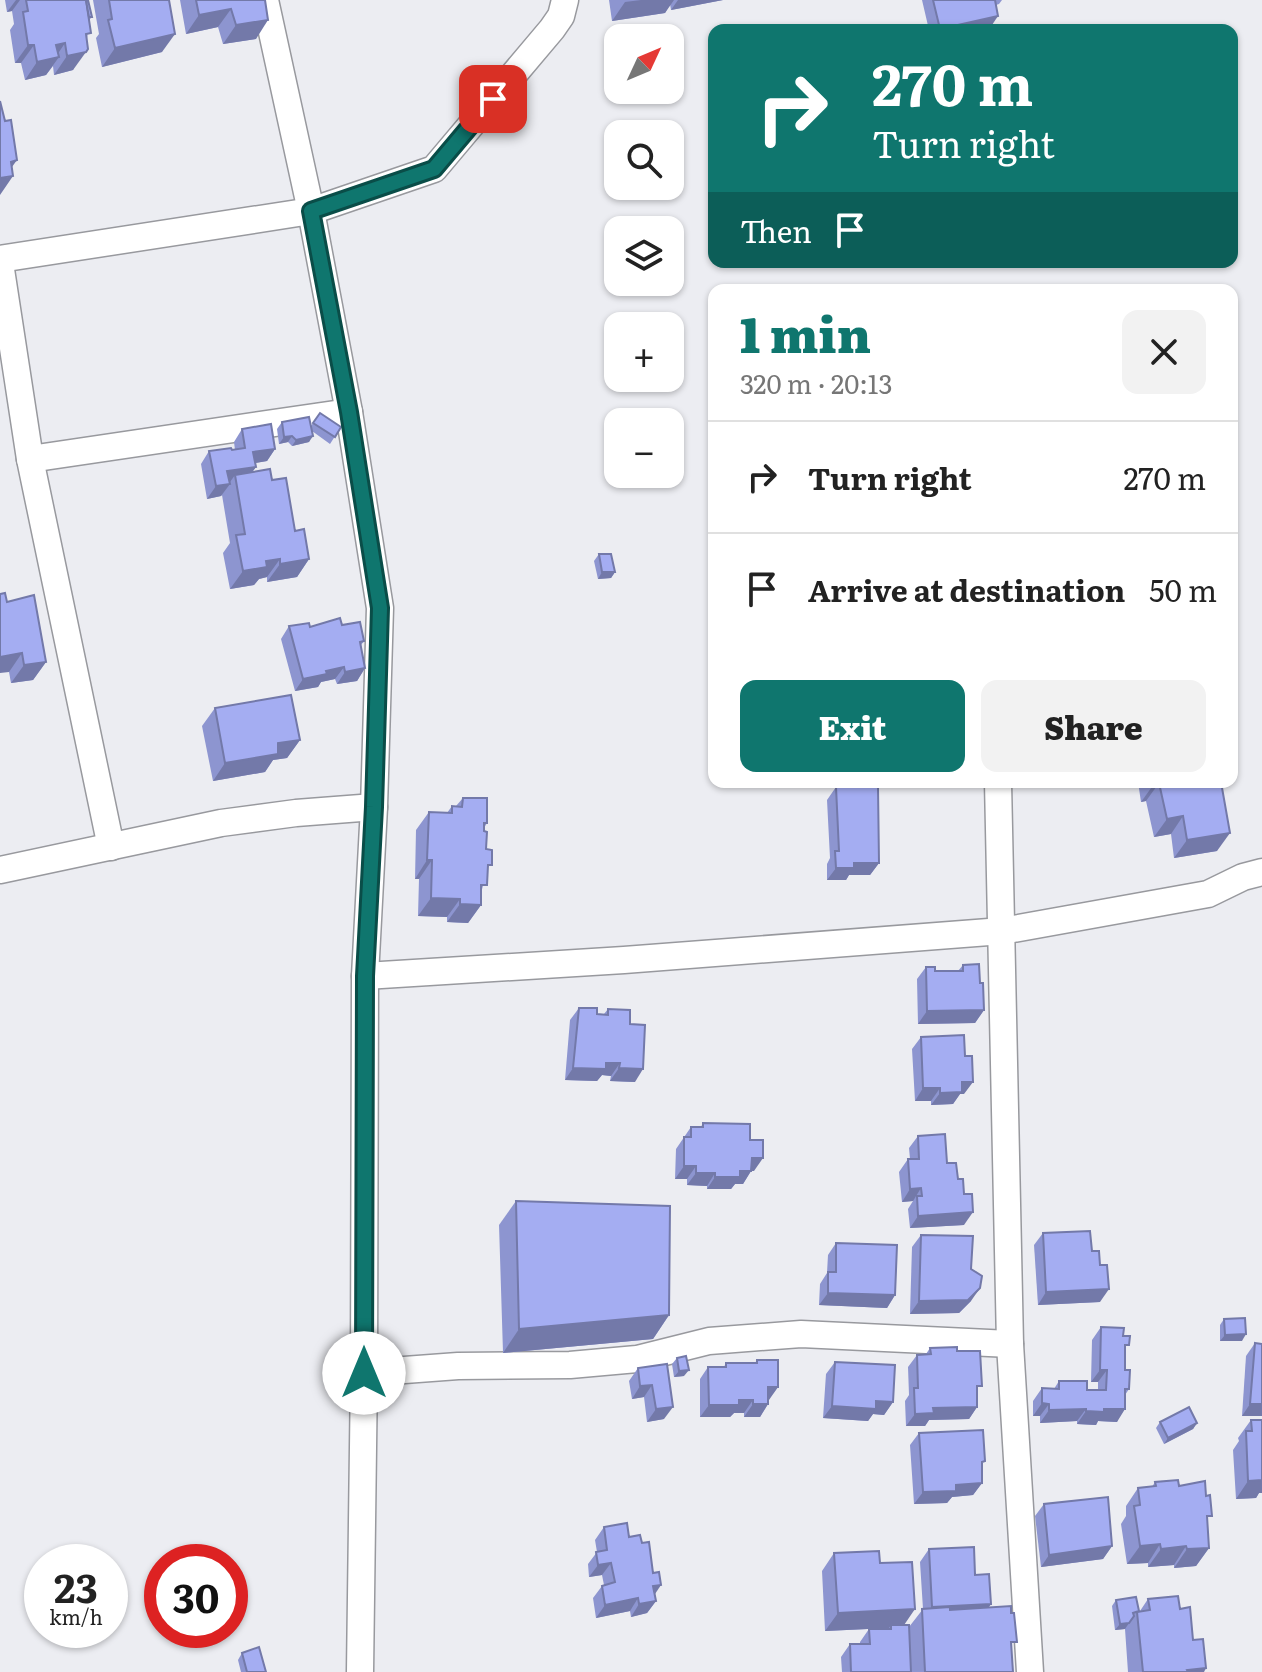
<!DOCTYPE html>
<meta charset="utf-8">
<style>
body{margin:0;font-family:Literata,serif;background:#f2f2f2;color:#222;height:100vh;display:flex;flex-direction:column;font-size:30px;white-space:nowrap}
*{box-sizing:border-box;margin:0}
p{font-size:26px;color:#767676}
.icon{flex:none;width:44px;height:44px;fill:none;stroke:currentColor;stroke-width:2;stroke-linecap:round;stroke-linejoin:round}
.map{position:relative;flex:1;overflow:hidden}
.drawer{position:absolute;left:708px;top:284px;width:530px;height:504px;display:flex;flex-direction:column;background:#fff;border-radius:16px;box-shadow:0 2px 6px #0004}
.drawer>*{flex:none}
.top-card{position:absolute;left:708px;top:24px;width:530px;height:244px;border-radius:16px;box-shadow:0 2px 6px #0004;background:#0f766e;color:#fff;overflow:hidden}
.needle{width:52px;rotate:46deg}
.controls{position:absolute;left:604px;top:24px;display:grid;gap:16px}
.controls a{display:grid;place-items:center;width:80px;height:80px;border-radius:16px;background:#fff;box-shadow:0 2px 6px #0004;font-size:40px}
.speed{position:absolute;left:24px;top:1544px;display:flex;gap:16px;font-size:40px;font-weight:700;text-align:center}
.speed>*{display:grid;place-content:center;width:104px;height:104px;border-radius:50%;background:#fff;box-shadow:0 2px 6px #0004;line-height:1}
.speed small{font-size:20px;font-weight:400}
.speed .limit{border:12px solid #d22;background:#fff;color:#111}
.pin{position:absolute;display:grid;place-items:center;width:68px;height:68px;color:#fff;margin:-34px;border-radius:16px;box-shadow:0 4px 12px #0006}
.me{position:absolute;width:88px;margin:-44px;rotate:0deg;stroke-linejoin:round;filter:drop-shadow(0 0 6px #0008)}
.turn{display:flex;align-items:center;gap:28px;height:168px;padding:0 32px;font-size:36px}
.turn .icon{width:104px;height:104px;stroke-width:2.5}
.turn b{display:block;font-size:56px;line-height:68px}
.then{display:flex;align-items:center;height:76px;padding:0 32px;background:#0003;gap:16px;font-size:30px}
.round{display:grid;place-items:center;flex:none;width:84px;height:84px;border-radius:16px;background:#f2f2f2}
.overview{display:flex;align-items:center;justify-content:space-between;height:136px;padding:0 32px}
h1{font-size:48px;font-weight:800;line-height:60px;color:#0f766e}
.cta{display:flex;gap:16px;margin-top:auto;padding:16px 32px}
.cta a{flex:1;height:92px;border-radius:16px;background:#0f766e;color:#fff;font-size:32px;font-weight:800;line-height:92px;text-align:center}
.cta a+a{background:#f2f2f2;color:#222}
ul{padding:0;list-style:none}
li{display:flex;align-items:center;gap:24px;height:112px;padding:0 32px;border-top:2px solid #e0e0e0}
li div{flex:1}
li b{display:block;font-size:30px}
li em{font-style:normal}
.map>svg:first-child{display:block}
</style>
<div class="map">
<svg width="1262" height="1672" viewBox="0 0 1262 1672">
<rect width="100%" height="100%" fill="#ecedf2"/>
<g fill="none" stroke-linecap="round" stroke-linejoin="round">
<g stroke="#98999e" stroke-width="29">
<g id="minor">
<polyline points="265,0 311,211 349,412 380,608 374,807 365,976 364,1373 458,1366 570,1365 637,1359 709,1341 801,1334 1010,1344"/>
<polyline points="0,259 311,211 434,169 552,29 561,16 565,0"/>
<polyline points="0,263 30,459 111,847"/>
<polyline points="30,459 349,412"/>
<polyline points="998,782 1010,1344 1030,1672"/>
<polyline points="0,870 221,823 296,813 374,807"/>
<polyline points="365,976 624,960 1002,931 1208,894 1243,877 1262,872"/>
<polyline points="360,1672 364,1373"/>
</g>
</g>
<use href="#minor" stroke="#fff" stroke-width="26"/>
</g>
<g fill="#8d95d0">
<polygon points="5,0 88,0 92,17 89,20 87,39 73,70 54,75 53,66 46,75 25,80 21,63 15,63 10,30 14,24 12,11 7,12"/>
<polygon points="93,0 169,0 162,52 102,67 96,38 99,34"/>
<polygon points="180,0 265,0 256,39 223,44 218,27 186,34"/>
<polygon points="609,0 723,0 671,10 670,4 665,13 612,21"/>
<polygon points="922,0 1002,0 999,4 996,5 990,28 982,30 929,30"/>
<polygon points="320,413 341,427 330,444 312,431 309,442 292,446 288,442 279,444 277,429 282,422 311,426"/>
<polygon points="242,429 275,449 267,461 255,463 256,467 252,472 272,480 295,531 309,559 297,577 267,582 267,577 259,579 254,585 230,589 223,553 230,543 222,495 221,496 207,499 201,464 209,451 235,450 234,442"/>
<polygon points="599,554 615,572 611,578 598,579 594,561"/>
<polygon points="7,602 46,662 33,680 11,683 9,672"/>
<polygon points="289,626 310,627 364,641 361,645 365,668 357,681 337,684 335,679 321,682 318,687 295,691 281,639"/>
<polygon points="215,708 300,740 287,758 273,760 265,772 213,781 202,726"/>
<polygon points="1138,782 1221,782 1217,851 1174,858 1171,834 1154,837 1146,801 1141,802"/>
<polygon points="836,787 879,863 870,875 849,875 846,880 827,880 827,864 830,858 827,800"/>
<polygon points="463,798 487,823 484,828 487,871 481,893 481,905 468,923 447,922 447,917 418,916 419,879 415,879 416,830 429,812 447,813 452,806 456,806"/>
<polygon points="963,965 980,983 984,1010 975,1023 918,1024 917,979 926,967 935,971 958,971"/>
<polygon points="579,1008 597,1014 604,1014 608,1009 630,1024 635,1082 610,1081 611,1076 602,1075 597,1081 565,1080 570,1020"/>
<polygon points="921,1037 964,1094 960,1094 953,1104 931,1105 931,1101 915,1101 912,1049"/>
<polygon points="703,1123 750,1140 754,1171 751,1171 743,1184 735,1184 731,1189 707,1189 707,1186 687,1185 687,1179 675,1179 676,1149 691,1127 701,1127"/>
<polygon points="918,1136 947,1163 958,1179 964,1225 910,1228 908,1209 913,1201 902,1202 899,1172 908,1159 910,1159 909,1148"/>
<polygon points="516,1201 669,1315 653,1339 503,1353 499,1225"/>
<polygon points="1043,1233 1100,1302 1038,1305 1034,1245"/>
<polygon points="921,1235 971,1269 971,1301 959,1313 910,1314 912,1247"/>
<polygon points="836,1243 895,1295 887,1308 819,1305 820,1284 827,1273 828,1255"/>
<polygon points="1224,1319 1242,1341 1220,1341 1220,1325"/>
<polygon points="1101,1327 1123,1336 1125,1351 1125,1370 1129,1389 1125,1395 1117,1422 1098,1421 1096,1425 1077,1424 1077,1421 1040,1423 1040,1416 1033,1416 1033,1401 1042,1388 1054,1389 1059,1381 1087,1390 1098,1390 1098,1382 1091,1382 1092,1340"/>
<polygon points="1255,1343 1262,1416 1242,1416 1246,1356"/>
<polygon points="930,1348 957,1351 977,1393 977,1407 969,1419 929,1420 925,1426 906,1426 905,1401 909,1395 908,1367 917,1355 926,1354"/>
<polygon points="677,1358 684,1376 674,1377 672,1364"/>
<polygon points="757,1360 778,1387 768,1400 768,1404 760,1417 744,1417 744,1413 734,1413 730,1417 700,1417 700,1379 708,1367 724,1367 726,1363 755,1363"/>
<polygon points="835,1362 893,1402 884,1415 873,1414 868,1421 823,1418 826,1374"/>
<polygon points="667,1364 664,1419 647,1422 644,1397 632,1399 629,1381 638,1368"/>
<polygon points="1251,1420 1262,1420 1262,1493 1259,1493 1256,1498 1236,1499 1233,1450 1239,1441 1238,1438"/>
<polygon points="1160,1422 1197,1423 1193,1429 1164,1444 1156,1428"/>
<polygon points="919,1433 982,1465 982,1483 973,1495 952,1497 947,1503 914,1504 910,1445"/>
<polygon points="1155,1482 1179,1486 1207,1523 1209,1548 1196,1566 1174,1568 1174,1565 1148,1567 1148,1563 1127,1564 1121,1524 1126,1516 1126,1506 1138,1488 1152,1487"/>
<polygon points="1044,1504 1112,1546 1103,1559 1041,1567 1035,1516"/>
<polygon points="604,1527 629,1537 655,1595 656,1601 647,1613 631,1617 630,1611 596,1618 593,1598 602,1586 604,1585 602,1575 589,1577 588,1564 597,1552 595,1540"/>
<polygon points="929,1549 975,1575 991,1604 989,1607 1011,1649 1013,1672 842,1672 841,1657 850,1644 860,1644 860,1642 869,1629 889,1628 825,1631 822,1571 834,1553 880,1563 904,1625 909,1627 923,1609 920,1562"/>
<polygon points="1148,1599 1180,1609 1193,1640 1204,1672 1128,1672 1125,1629 1115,1630 1112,1606 1116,1600 1140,1611"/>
<polygon points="242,1653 266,1672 241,1672 238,1660"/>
</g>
<g fill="#7379a9">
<polygon points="16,0 20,0 12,11 7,12"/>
<polygon points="641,0 674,0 665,13 612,21 625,2"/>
<polygon points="678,0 723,0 671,10"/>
<polygon points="231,9 218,27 186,34 199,15"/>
<polygon points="998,16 990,28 982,30 940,30 940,29"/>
<polygon points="268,20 256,39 223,44 236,25"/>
<polygon points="175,34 162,52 102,67 115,48"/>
<polygon points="65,43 55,58 59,57 46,75 25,80 37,62 56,45"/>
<polygon points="28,45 34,45 21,63 15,63"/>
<polygon points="86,52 73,70 54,75 67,56"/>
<polygon points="17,160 4,178 13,176 0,195 0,177 11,162"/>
<polygon points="292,436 288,442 279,444 284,437"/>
<polygon points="313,436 309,442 292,446 296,440"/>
<polygon points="275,449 267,461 244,465 253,452"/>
<polygon points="256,467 247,479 235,475 230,482 227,471"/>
<polygon points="230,484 221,496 207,499 216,486"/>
<polygon points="280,559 267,577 259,579 254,585 230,589 243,571 266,561"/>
<polygon points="309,559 297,577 267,582 280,564"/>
<polygon points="602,572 615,572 611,578 598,579"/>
<polygon points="22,653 9,672 0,673 0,657"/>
<polygon points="46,662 33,680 11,683 24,665"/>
<polygon points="344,667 335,679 321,682 318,687 295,691 303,679 326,671"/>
<polygon points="365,668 357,681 337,684 345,672"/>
<polygon points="300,740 287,758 273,760 265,772 213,781 225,763 278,743"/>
<polygon points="1159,783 1146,801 1141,802 1154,784"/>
<polygon points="1183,816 1171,834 1154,837 1167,819"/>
<polygon points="1230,833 1217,851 1174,858 1187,840"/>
<polygon points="427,860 432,860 419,879 415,879"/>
<polygon points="854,863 879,863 870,875 849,875 846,880 827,880 836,868"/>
<polygon points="431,898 460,899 447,917 418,916"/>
<polygon points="460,904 481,905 468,923 447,922"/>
<polygon points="984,1010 975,1023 918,1024 927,1011"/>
<polygon points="606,1063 620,1063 611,1076 602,1075 597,1081 565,1080 573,1068"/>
<polygon points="619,1068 643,1069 635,1082 610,1081"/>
<polygon points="962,1082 973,1082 964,1094 960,1094 953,1104 931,1105 940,1093"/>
<polygon points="923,1088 940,1088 931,1101 915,1101"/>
<polygon points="752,1158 763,1158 754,1171 743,1171"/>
<polygon points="684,1166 696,1166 687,1179 675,1179"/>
<polygon points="740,1171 751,1171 743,1184 735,1184 731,1189 707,1189 715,1177"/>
<polygon points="696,1173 715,1173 707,1186 687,1185"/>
<polygon points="921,1188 913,1201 902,1202 910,1189"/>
<polygon points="973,1212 964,1225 910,1228 918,1216"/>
<polygon points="980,1288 971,1301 959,1313 910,1314 919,1301"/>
<polygon points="1109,1289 1100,1302 1038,1305 1046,1292"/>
<polygon points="828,1293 895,1295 887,1308 819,1305"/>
<polygon points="669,1315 653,1339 503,1353 519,1329"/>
<polygon points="1246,1334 1242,1341 1220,1341 1225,1335"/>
<polygon points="689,1370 684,1376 674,1377 679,1371"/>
<polygon points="1100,1370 1107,1370 1098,1382 1091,1382"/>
<polygon points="652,1385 644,1397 632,1399 640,1386"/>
<polygon points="768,1387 778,1387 769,1400 759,1399"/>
<polygon points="739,1400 753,1400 744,1413 734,1413 730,1417 700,1417 709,1405"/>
<polygon points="876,1401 893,1402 884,1415 873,1414 868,1421 823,1418 832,1406"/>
<polygon points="1042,1403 1049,1404 1040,1416 1033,1416"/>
<polygon points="753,1404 768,1404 760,1417 744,1417"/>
<polygon points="1250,1404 1262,1404 1262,1416 1242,1416"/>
<polygon points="673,1407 664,1419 647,1422 656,1409"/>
<polygon points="977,1407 969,1419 929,1420 925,1426 906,1426 915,1414 933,1408"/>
<polygon points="1086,1409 1077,1421 1040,1423 1049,1410"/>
<polygon points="1104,1409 1125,1409 1117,1422 1098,1421 1096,1425 1077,1424 1086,1411"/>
<polygon points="1197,1423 1193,1429 1164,1444 1168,1438"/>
<polygon points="1262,1480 1262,1493 1259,1493 1256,1498 1236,1499 1248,1481"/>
<polygon points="982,1483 973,1495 952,1497 947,1503 914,1504 923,1492 956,1485"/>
<polygon points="1160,1544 1148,1563 1127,1564 1140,1546"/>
<polygon points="1112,1546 1103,1559 1041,1567 1049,1555"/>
<polygon points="1186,1546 1174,1565 1148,1567 1161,1549"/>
<polygon points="1209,1548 1196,1566 1174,1568 1187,1549"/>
<polygon points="611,1563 602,1575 589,1577 598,1565"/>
<polygon points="661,1585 653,1597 653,1586"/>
<polygon points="638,1598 630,1611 596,1618 605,1605"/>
<polygon points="656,1601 647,1613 631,1617 639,1604"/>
<polygon points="991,1604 982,1616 924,1619 932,1607"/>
<polygon points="915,1609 902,1628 891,1625 889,1628 825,1631 838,1613"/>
<polygon points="1129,1623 1125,1629 1115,1630 1120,1624"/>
<polygon points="1206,1668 1204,1672 1186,1672 1187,1670"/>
</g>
<g fill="#a4adf2" stroke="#7379a9" stroke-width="2">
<polygon points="26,0 86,0 91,33 86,34 88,49 86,52 67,56 65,43 56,45 59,57 37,62 34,45 28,45 23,12 28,11"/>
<polygon points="78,0 88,0 92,17 89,17 86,0"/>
<polygon points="109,0 169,0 175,34 115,48 108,20 112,19"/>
<polygon points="196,0 265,0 268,20 236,25 231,9 199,15"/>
<polygon points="933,0 995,0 998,16 940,29"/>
<polygon points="0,101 5,121 11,120 17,160 11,162 13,176 0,178"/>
<polygon points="320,413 341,427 335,437 313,423"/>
<polygon points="309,417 313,436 296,440 292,436 284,437 282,422"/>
<polygon points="271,424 275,449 253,452 256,467 227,471 230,484 216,486 209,451 231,448 232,450 245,448 242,429"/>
<polygon points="270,469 272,480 286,478 295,531 304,529 309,559 280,564 280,559 266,561 267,567 243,571 236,535 245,534 235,475"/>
<polygon points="599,554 611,554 615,572 602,572"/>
<polygon points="5,593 7,602 34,595 46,662 24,665 22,653 0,657 0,594"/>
<polygon points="340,618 342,625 360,622 364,641 360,642 365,668 345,672 344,667 326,671 327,674 303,679 289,626 309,623 310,627"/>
<polygon points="291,695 300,740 278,743 278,754 225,763 215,708"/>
<polygon points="1154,782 1221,782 1230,833 1187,840 1183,816 1167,819 1159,783 1154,784"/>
<polygon points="836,787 878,787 879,863 854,863 854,868 836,868 835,851 839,851"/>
<polygon points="463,798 487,798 487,823 484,823 484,831 487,832 486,849 492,850 492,865 488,865 487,885 481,885 481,905 460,904 460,899 431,898 432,860 427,860 429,812 452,813 452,806 462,807"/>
<polygon points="979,964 980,983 983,983 984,1010 927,1011 926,967 935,967 935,971 963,971 963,965"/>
<polygon points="579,1008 597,1008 597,1014 608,1015 608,1009 630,1010 630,1024 645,1025 643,1069 619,1068 620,1063 606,1063 606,1069 573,1068"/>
<polygon points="964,1035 965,1056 972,1056 973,1082 962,1082 962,1092 940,1093 940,1088 923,1088 921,1037"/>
<polygon points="703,1123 750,1124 750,1140 763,1140 763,1158 752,1158 751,1171 740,1171 740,1177 715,1177 715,1173 696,1173 696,1166 684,1166 684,1137 691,1137 691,1127 703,1127"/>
<polygon points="945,1134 947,1163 956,1163 958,1179 963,1179 964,1194 972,1194 973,1212 918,1216 917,1196 922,1196 921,1188 910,1189 908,1159 919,1159 918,1136"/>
<polygon points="516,1201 670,1206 669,1315 519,1329"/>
<polygon points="1090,1231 1092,1251 1099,1251 1100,1265 1107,1265 1109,1289 1046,1292 1043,1233"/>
<polygon points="921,1235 973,1236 971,1269 982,1276 980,1288 968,1300 919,1301"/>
<polygon points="836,1243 897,1245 895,1295 828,1293 828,1272 836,1272"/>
<polygon points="1245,1318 1246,1334 1225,1335 1224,1319"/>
<polygon points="1101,1327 1124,1328 1123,1336 1130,1336 1129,1345 1125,1345 1125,1370 1130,1370 1129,1389 1125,1389 1125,1409 1104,1409 1104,1412 1086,1411 1086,1409 1049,1410 1049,1404 1042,1403 1042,1388 1059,1389 1059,1381 1087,1381 1087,1390 1106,1390 1107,1370 1100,1370"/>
<polygon points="1255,1343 1262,1344 1262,1404 1250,1404"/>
<polygon points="957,1347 957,1351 980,1351 982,1386 977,1386 977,1407 933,1408 934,1413 915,1414 914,1388 918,1388 917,1355 931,1354 930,1348"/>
<polygon points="686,1356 689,1370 679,1371 677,1358"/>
<polygon points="757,1360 778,1360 778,1387 768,1387 768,1404 753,1404 753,1400 739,1400 739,1405 709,1405 708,1367 726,1367 726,1363 757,1363"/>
<polygon points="835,1362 895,1365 893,1402 876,1401 876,1409 832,1406"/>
<polygon points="667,1364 673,1407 656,1409 652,1385 640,1386 638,1368"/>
<polygon points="1189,1407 1197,1423 1168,1438 1160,1422"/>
<polygon points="1251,1420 1262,1420 1262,1480 1248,1481 1246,1431 1252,1431"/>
<polygon points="983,1430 985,1461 982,1462 982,1483 956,1485 956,1491 923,1492 919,1433"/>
<polygon points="1178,1480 1179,1486 1205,1481 1206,1496 1210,1495 1212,1516 1207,1516 1209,1548 1187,1549 1186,1546 1161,1549 1160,1544 1140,1546 1134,1506 1140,1505 1138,1488 1156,1486 1155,1482"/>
<polygon points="1108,1497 1112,1546 1049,1555 1044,1504"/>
<polygon points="627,1523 629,1537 640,1535 642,1543 649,1542 653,1573 659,1572 661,1585 653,1586 656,1601 639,1604 638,1598 605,1605 602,1586 615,1582 611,1563 598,1565 596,1552 607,1550 604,1527"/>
<polygon points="974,1547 975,1575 989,1574 991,1604 932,1607 929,1549"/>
<polygon points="879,1551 880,1563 912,1562 915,1609 838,1613 834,1553"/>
<polygon points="1178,1596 1180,1609 1190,1607 1193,1640 1203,1639 1206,1668 1187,1670 1188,1672 1143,1672 1137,1612 1150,1610 1148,1599"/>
<polygon points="1136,1597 1139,1611 1133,1613 1134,1616 1129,1623 1120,1624 1116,1600"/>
<polygon points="1011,1606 1011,1613 1014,1613 1017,1642 1011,1642 1013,1672 925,1672 922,1609 950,1607 950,1610"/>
<polygon points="891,1625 909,1625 911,1672 851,1672 850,1644 870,1644 869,1629 891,1629"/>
<polygon points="259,1647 266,1672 247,1672 242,1653"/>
</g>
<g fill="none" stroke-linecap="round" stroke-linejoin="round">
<g stroke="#0a4d48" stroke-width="20">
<polyline id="route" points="364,1373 365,976 374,807 380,608 349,412 311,211 434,169 493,99"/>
</g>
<use href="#route" stroke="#0f766e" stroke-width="14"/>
</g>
</svg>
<div class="controls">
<a><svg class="needle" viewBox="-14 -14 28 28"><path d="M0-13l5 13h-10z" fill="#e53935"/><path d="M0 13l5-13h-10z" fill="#767676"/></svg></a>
<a><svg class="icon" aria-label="search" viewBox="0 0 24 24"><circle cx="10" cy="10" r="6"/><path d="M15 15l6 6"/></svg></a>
<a><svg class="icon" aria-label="layers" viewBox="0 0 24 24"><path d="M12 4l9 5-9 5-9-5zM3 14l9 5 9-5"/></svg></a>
<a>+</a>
<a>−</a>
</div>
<div class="speed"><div>23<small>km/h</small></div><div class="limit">30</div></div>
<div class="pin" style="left:493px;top:99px;background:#d93025"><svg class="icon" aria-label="arrive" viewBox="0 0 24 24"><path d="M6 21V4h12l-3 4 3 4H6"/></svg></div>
<svg class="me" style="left:364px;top:1373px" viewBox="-20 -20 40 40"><circle r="19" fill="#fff"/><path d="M0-13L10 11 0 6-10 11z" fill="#0f766e"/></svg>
<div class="top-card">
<div class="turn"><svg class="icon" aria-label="right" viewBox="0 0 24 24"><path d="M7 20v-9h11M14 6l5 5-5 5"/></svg><div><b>270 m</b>Turn right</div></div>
<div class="then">Then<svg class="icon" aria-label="arrive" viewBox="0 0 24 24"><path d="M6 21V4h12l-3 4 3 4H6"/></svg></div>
</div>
<section class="drawer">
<div class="overview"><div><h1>1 min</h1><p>320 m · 20:13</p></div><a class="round"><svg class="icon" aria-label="close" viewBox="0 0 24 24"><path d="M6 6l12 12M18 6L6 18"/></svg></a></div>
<ul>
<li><svg class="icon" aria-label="right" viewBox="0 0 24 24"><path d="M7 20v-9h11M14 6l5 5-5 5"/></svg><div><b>Turn right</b></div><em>270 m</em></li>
<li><svg class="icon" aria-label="arrive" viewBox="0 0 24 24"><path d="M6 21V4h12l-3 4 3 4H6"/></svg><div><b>Arrive at destination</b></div><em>50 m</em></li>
</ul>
<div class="cta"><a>Exit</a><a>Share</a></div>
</section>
</div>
